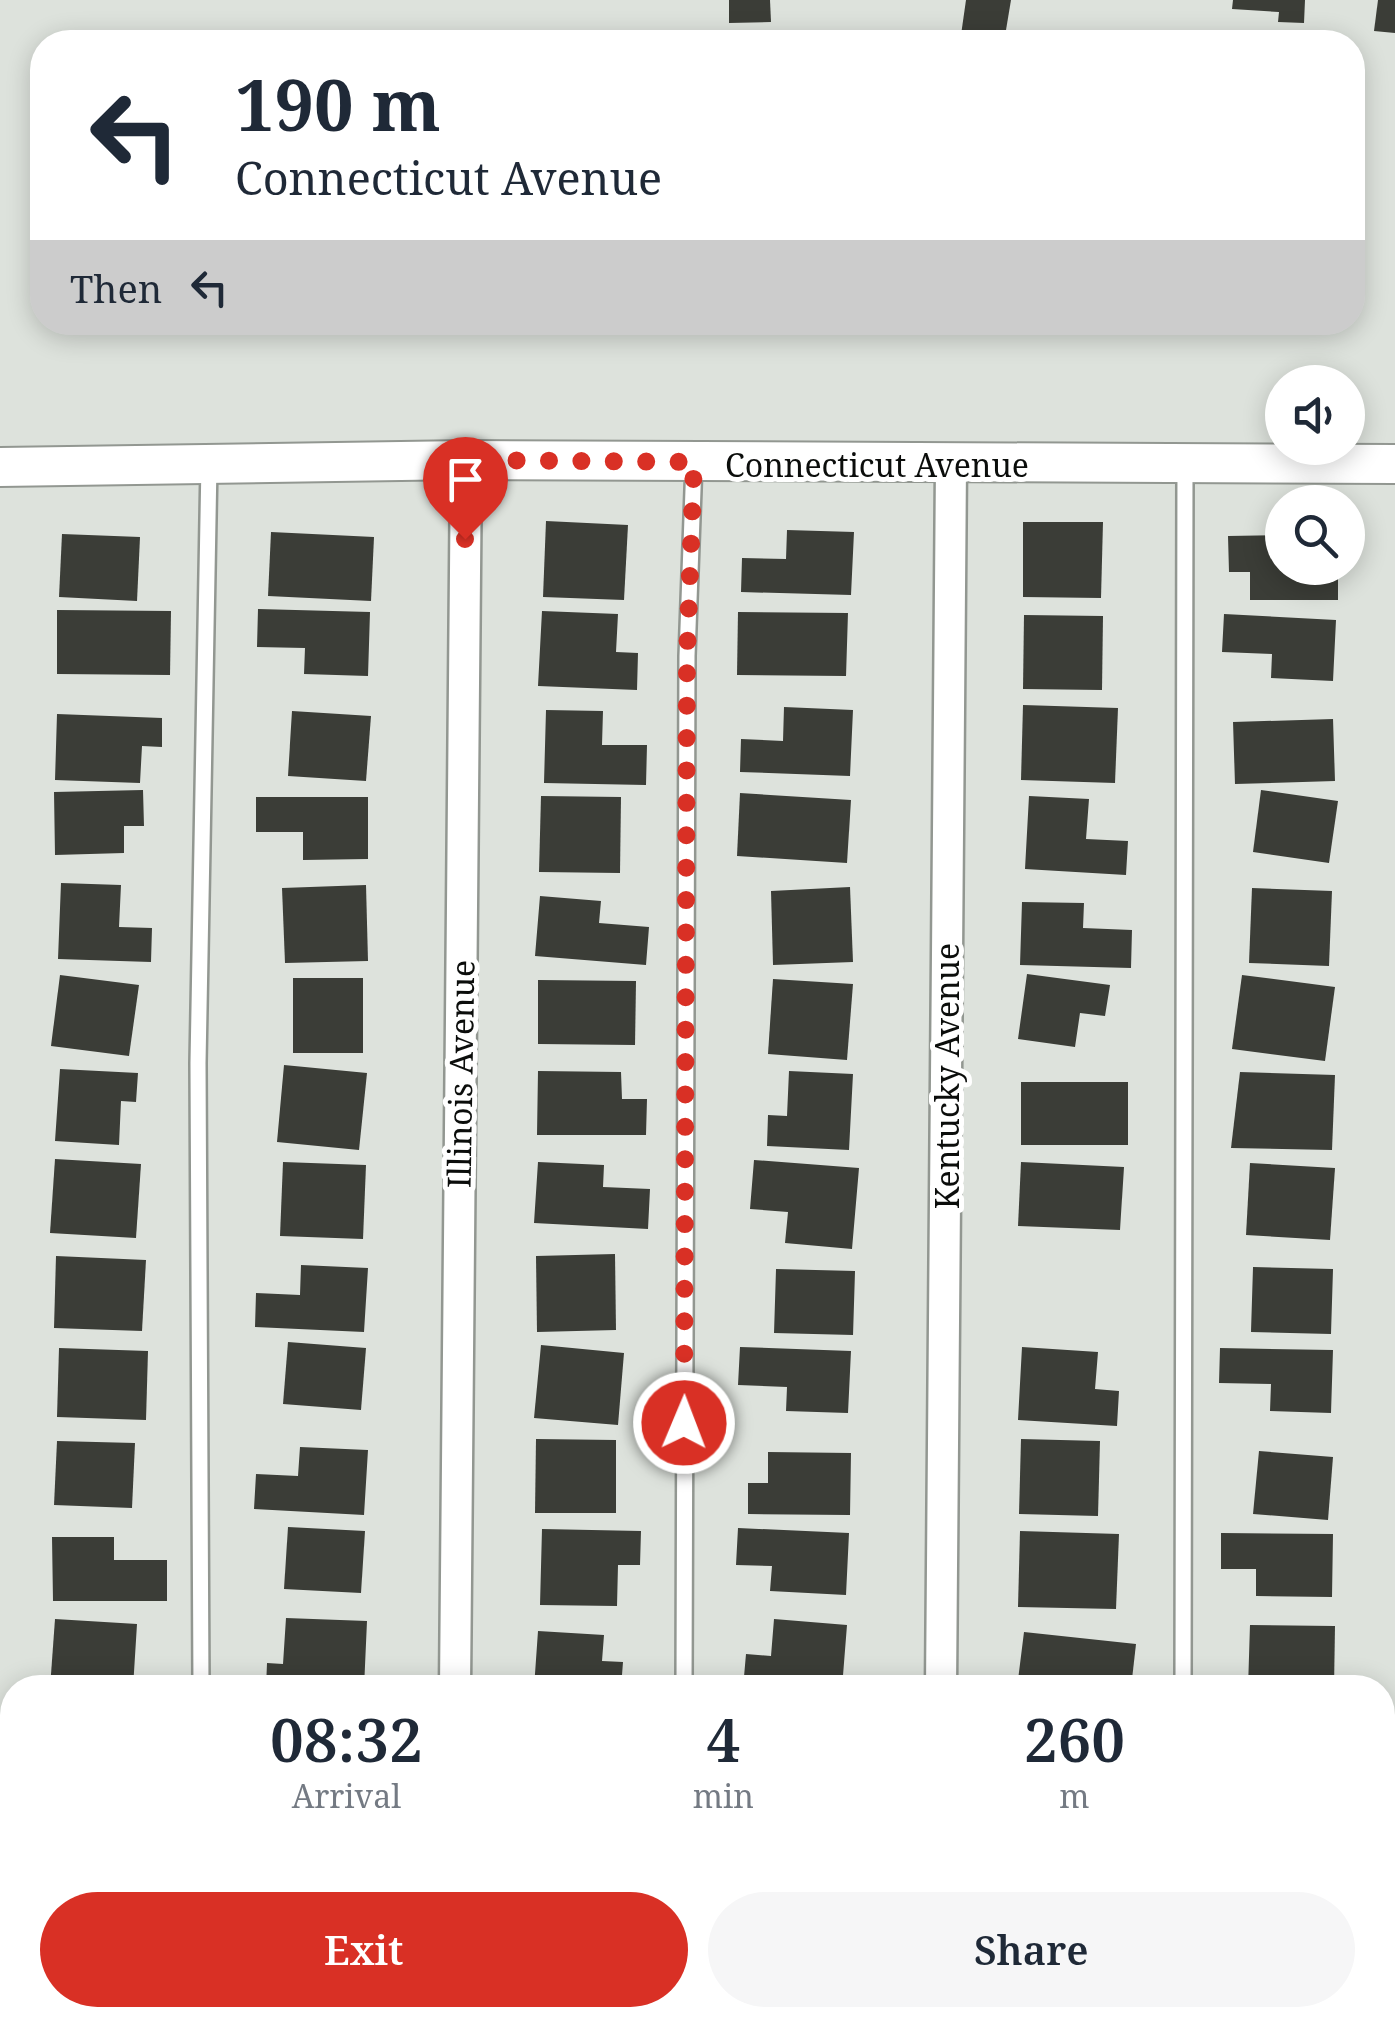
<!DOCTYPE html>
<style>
body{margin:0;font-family:"Noto Serif",serif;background:#f6f6f7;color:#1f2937;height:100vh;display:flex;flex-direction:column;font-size:38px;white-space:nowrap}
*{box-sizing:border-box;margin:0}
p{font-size:32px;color:#747a83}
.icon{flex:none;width:55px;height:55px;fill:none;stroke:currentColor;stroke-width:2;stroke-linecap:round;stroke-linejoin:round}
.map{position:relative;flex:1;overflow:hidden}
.sheet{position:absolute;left:0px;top:1675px;width:1395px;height:352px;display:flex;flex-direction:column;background:#fff;border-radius:40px 40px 0 0;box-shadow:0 5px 25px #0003}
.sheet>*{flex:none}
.banner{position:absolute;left:30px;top:30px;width:1335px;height:305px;border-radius:40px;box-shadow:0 5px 25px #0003;background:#fff;color:#1f2937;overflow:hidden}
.tools{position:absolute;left:1265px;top:365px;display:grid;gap:20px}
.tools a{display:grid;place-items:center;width:100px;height:100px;border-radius:50%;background:#fff;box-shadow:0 5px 25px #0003;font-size:50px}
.pin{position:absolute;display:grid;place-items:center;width:85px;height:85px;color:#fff;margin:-102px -42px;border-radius:50% 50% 50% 0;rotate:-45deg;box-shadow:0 0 10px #0007}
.pin .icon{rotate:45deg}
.me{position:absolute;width:110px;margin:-55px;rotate:1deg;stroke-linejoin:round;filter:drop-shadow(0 0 8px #0008)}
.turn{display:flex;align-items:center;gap:35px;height:210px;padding:0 40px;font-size:45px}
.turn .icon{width:130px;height:130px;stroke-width:2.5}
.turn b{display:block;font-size:70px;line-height:85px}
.then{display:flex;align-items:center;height:95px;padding:0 40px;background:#0003;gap:20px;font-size:38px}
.eta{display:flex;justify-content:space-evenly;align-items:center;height:170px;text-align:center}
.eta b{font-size:60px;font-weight:600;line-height:70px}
.cta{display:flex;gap:20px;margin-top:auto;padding:20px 40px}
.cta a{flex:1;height:115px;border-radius:60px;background:#d93025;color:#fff;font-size:40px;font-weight:600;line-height:115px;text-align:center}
.cta a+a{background:#f6f6f7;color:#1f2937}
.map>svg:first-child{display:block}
</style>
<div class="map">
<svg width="1395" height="2026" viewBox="0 0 1395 2026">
<rect width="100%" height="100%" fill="#dde2dc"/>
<g fill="#3b3d37">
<polygon points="729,0 770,0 771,22 729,23"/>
<polygon points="966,0 1011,0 1004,42 960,42"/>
<polygon points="1233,0 1305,0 1304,23 1278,22 1279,12 1232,9"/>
<polygon points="1378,0 1395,0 1395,33 1374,31"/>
<polygon points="546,521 628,525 624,600 543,597"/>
<polygon points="1023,522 1103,522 1101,598 1023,597"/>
<polygon points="787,530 854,532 851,595 741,592 742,558 786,559"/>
<polygon points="271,532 374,537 371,601 268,596"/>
<polygon points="62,534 140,537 137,601 59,597"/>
<polygon points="1282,535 1282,568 1338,568 1338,600 1250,600 1250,572 1229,572 1228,536"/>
<polygon points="258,609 370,612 368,676 304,674 305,648 257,647"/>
<polygon points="57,610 171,611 170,675 57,674"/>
<polygon points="542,611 618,614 616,652 638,653 637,690 538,686"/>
<polygon points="738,612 848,613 846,676 737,675"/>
<polygon points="1224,614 1336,620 1333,681 1271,678 1272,654 1222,652"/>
<polygon points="1024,615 1103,616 1102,690 1023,689"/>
<polygon points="1023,705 1118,708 1115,783 1021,780"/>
<polygon points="784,707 853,710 850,776 740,772 741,739 783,741"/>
<polygon points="546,710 603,711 602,745 647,745 646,785 544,783"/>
<polygon points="292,711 371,716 366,781 288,776"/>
<polygon points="57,714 162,718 162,747 142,746 140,783 55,780"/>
<polygon points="1333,719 1335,781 1235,784 1233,722"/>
<polygon points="143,790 144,826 124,826 124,853 55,855 54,792"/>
<polygon points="1261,790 1338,801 1329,863 1253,852"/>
<polygon points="740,793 851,800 847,863 737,856"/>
<polygon points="541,796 621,797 620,873 539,872"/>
<polygon points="1029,796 1089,799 1086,839 1128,841 1126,875 1025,869"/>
<polygon points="256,797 368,797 368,859 303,860 303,832 256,832"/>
<polygon points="61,883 121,885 119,927 152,928 151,962 58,959"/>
<polygon points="366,885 368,961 285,963 282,888"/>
<polygon points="850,887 853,962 773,965 771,891"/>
<polygon points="1252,888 1332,891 1329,966 1249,963"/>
<polygon points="540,896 601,901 599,923 649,927 646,965 535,956"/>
<polygon points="1022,902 1084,903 1083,928 1132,930 1131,968 1020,965"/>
<polygon points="1027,974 1110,985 1105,1016 1080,1013 1075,1047 1018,1039"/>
<polygon points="60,975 139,985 129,1056 51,1046"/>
<polygon points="1242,975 1335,987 1325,1061 1232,1049"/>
<rect x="293" y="978" width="70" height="75"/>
<polygon points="773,979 853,984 847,1060 768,1054"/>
<polygon points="538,980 636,981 635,1045 538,1044"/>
<polygon points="284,1065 367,1073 359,1150 277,1142"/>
<polygon points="60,1069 138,1073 136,1102 121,1101 119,1145 55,1141"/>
<polygon points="538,1071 621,1072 622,1099 647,1099 646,1135 537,1135"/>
<polygon points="789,1071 853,1074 849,1150 767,1146 768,1115 787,1116"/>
<polygon points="1240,1072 1335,1075 1332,1150 1231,1148"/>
<rect x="1021" y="1082" width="107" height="63"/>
<polygon points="55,1159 141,1164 136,1238 50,1233"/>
<polygon points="754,1160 859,1168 852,1249 785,1243 788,1212 750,1209"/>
<polygon points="283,1162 366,1165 363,1239 280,1236"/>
<polygon points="538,1162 604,1165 603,1187 650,1189 648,1229 534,1223"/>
<polygon points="1021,1162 1124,1167 1120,1230 1018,1226"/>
<polygon points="1250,1163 1335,1168 1330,1240 1246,1235"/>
<polygon points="615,1254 616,1330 537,1332 536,1256"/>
<polygon points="56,1256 146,1260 142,1331 54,1328"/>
<polygon points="301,1265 368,1268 364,1332 255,1327 256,1293 300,1295"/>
<polygon points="1253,1267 1333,1269 1331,1334 1251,1332"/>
<polygon points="776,1269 855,1271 853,1335 774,1333"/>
<polygon points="288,1342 366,1348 361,1410 283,1404"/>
<polygon points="541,1345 624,1353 618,1425 534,1418"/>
<polygon points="740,1347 851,1351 848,1413 786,1411 787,1387 738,1385"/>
<polygon points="1022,1347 1098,1352 1095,1389 1119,1391 1117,1426 1018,1420"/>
<polygon points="59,1348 148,1351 146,1420 57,1417"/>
<polygon points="1220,1348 1333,1350 1331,1413 1270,1411 1271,1384 1219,1383"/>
<polygon points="536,1439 616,1440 616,1513 535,1513"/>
<polygon points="1021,1439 1100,1441 1098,1516 1019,1514"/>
<polygon points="57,1441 135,1443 132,1508 54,1505"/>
<polygon points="300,1447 368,1450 364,1515 254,1509 256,1474 298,1476"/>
<polygon points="1259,1451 1333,1457 1328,1520 1253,1514"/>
<polygon points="768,1452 851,1453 850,1515 748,1514 748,1483 768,1483"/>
<polygon points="288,1527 365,1531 361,1593 284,1589"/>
<polygon points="738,1528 849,1533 846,1595 770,1591 772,1566 736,1565"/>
<polygon points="542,1529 641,1531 640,1565 618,1565 617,1606 540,1605"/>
<polygon points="1020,1531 1119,1534 1116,1609 1018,1607"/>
<polygon points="1221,1533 1333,1534 1332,1597 1256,1596 1256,1569 1221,1569"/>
<polygon points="52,1537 114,1537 114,1560 167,1560 167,1601 53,1601"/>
<polygon points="286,1618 367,1621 364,1688 266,1688 267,1663 283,1664"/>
<polygon points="55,1619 137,1624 133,1688 50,1688"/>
<polygon points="774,1619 847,1625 842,1688 743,1688 746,1654 771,1656"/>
<polygon points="1250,1625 1335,1626 1334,1688 1248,1688"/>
<polygon points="538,1631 604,1635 602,1661 623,1662 621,1688 534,1688"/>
<polygon points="1024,1632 1136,1644 1131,1688 1017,1688"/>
</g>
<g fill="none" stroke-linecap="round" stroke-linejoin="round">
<g stroke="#929791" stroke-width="20">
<g id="service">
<polyline points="201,1688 198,1063 209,464"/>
<polyline points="684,1688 687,656 694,462"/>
<polyline points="1183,1688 1185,465"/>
<polyline points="196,2026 196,2015"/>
<polyline points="683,2026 683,2015"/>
<polyline points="1182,2026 1182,2015"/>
</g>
</g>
<g stroke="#929791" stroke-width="35">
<g id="minor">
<polyline points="455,1688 466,460"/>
<polyline points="941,1688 951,465"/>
<polyline points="452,2026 452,2015"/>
<polyline points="938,2026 939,2015"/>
</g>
</g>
<g stroke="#929791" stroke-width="42">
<polyline id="tertiary" points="0,467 466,460 1395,464"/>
</g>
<use href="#service" stroke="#fff" stroke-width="15"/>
<use href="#minor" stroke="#fff" stroke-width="30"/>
<use href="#tertiary" stroke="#fff" stroke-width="38"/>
</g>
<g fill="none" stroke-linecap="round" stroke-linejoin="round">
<polyline stroke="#d93025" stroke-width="18" stroke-dasharray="0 32.4" points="465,539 466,460 694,462 687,656 684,1423"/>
</g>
<g text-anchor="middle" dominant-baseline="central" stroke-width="10" stroke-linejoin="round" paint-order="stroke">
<g font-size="32" fill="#0b0d0b" stroke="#fff">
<text x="877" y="464">Connecticut Avenue</text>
<text transform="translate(460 1074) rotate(-89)">Illinois Avenue</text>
<text transform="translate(946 1076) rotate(-90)">Kentucky Avenue</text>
</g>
</g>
</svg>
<div class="tools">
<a><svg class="icon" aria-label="sound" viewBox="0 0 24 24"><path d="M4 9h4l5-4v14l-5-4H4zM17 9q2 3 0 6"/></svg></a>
<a><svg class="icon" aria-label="search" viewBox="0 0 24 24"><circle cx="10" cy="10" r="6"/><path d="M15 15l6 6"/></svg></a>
</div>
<div class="pin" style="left:465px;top:539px;background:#d93025"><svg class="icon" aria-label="arrive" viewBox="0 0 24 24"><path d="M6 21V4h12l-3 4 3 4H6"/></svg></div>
<svg class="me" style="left:684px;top:1423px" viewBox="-20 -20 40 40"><circle r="17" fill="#d93025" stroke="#fff" stroke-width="3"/><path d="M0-11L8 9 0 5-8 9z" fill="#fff"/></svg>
<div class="banner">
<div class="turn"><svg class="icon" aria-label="left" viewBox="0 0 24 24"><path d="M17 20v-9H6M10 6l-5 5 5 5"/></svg><div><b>190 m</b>Connecticut Avenue</div></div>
<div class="then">Then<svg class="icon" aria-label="left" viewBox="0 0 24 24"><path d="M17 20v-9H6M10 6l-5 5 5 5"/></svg></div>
</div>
<section class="sheet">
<div class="eta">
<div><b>08:32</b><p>Arrival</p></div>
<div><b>4</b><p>min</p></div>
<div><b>260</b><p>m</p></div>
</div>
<div class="cta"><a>Exit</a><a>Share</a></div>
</section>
</div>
